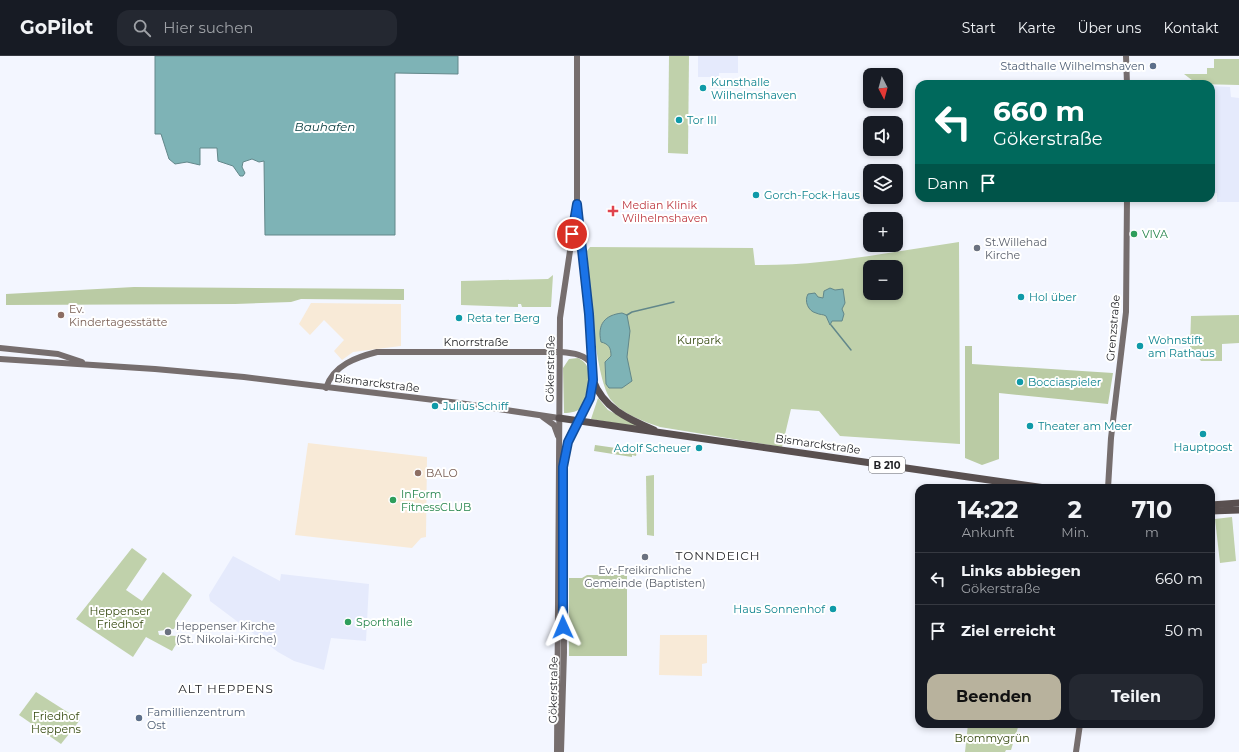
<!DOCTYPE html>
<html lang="de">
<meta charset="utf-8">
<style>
body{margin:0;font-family:Montserrat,sans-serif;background:#242831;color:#f1f3f6;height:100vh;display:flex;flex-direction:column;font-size:15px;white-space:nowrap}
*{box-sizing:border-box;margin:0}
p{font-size:13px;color:#9ea1a6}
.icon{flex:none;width:22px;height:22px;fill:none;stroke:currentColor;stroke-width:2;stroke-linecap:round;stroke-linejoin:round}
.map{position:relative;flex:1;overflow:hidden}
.sheet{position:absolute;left:915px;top:428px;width:300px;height:244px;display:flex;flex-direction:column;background:#171b24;border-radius:12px;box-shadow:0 2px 6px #0003}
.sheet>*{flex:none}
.top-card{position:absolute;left:915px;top:24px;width:300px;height:122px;border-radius:12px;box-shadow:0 2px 6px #0003;background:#00695c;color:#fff;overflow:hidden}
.needle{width:26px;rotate:174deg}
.tools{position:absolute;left:863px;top:12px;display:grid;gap:8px}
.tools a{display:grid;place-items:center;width:40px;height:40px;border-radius:8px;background:#171b24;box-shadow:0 2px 6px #0003;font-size:20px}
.pin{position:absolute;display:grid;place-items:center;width:34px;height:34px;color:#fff;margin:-17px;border:2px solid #fff;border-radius:50%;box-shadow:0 1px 4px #0007}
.me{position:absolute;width:44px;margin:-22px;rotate:359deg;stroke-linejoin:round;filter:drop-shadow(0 0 3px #0008)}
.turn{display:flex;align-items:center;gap:14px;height:84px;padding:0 12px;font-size:18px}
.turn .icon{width:52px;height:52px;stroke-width:2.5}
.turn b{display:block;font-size:28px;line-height:34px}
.then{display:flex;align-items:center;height:38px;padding:0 12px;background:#0003;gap:8px;font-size:15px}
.eta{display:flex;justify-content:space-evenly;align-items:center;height:68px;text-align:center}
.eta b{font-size:24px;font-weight:700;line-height:28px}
.cta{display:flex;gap:8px;margin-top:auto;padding:8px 12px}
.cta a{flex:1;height:46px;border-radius:12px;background:#b8b29d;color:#111;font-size:16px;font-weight:700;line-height:46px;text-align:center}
.cta a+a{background:#242831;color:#f1f3f6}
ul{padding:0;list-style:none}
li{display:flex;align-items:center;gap:12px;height:52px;padding:0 12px;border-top:1px solid #363941}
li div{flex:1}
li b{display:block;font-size:15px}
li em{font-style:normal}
header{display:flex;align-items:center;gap:24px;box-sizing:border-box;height:56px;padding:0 20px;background:#171b24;border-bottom:1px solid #363941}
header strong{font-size:19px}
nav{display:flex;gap:22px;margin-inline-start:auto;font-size:14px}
.search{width:280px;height:36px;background:#242831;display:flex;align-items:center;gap:10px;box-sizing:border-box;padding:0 14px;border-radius:12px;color:#9ea1a6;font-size:15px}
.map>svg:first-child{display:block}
</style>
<header>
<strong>GoPilot</strong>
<div class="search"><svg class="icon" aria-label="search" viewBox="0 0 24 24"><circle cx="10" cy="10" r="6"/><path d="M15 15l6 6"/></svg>Hier suchen</div>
<nav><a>Start</a><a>Karte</a><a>Über uns</a><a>Kontakt</a></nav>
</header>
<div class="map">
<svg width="1239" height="696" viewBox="0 0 1239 696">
<rect width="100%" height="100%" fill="#f3f6ff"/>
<g fill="#f8ead7">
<polygon points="311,247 401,248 401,290 353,296 342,304 334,295 344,284 324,264 310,279 299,268"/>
<polygon points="308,387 427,401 426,481 421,482 412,492 295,479"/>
<polygon points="660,579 707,579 707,607 702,608 702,620 659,619"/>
</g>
<g fill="#e5eafc">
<polygon points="698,0 738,0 738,17 719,17 719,21 698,21"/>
<polygon points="1211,30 1230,31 1231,41 1239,42 1239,146 1217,146 1217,137 1211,137"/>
<polygon points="233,500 280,525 281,518 369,528 366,585 331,582 324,614 294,605 278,596 210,545 209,539"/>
</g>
<g fill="#c0d1ab" fill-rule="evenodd">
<polygon points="669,0 689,0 688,98 668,97"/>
<polygon points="1214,3 1239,3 1239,29 1197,28 1184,18 1207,18 1207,12 1214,12"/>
<path d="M959,186l1,202 -120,-8 -21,-25 -28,-2 -9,38 -122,-20c-17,-6 -36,-12 -48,-26 -18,-21 -22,-120 -25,-150l3,-4 163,1 2,17c69,1 136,-13 204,-23zM870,211h26v26h-26z"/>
<polygon points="553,219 551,251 522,251 521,248 518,248 518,251 461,249 461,225 548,223"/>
<polygon points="1239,259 1239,287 1222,288 1222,305 1201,305 1190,291 1191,260"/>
<polygon points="598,342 608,354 643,372 591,363"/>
<polygon points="654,419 654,480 647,479 646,420"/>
<polygon points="1232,461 1236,505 1220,507 1215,463"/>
<polygon points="132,492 147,503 126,534 142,545 163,516 192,539 175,565 177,567 174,573 158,575 159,579 177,580 178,585 172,595 146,581 133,601 76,563"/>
<polygon points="36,636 80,664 61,688 19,659"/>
<polygon points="968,668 1019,668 1011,694 1006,694 1005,696 965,696"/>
</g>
<g fill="#bacba4">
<polygon points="134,231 404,233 404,244 301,243 291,246 235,248 6,249 6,238"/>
<polygon points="965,290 972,290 972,308 1113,317 1108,348 999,337 999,403 982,409 965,402"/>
<path d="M578,302c15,7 12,22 8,36 0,3 -1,8 -3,12 -4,6 -13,7 -19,7l-1,-45 6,-9z"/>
<polygon points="595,389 637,395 636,400 632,399 632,401 594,395"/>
<polygon points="587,519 627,519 627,600 569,600 569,522 582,522"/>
</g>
<g fill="#7eb3b6" stroke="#62878a">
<polygon points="155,0 458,0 458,18 395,17 395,179 265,179 264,105 259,106 252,103 243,106 242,111 245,117 243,120 240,120 233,110 218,105 217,92 200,92 200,109 187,106 175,108 169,103 161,78 155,78"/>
<path d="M830,232l5,2 8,-1 2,14 -3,6 2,5 -2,7h-10l-2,4 -4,-9c-3,-2 -6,-1 -10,-3 -8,-2 -12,-12 -8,-19l7,-1 3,4 5,1 1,-7z"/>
<path d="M622,257l5,2 3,16 -3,26 5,24 -10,7h-13l-3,-4 -1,-22 6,-6c0,-8 -2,-12 -10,-14 -4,-18 4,-27 21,-29z"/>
</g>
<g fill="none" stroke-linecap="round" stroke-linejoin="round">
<g stroke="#62878a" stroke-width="1.5">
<polyline points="627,259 632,256 674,246"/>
<polyline points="831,269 851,294"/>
</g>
<g stroke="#766e6e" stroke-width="6">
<polyline points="1126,0 1127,28"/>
<polyline points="0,292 58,298 82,306"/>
<polyline points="0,303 155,313 244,321 459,347 559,362"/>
<path d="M326,332c7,-23 31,-31 51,-36h183c12,1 26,2 32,13"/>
<polyline points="543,361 554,369 558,380"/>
<polyline points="1108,432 1111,382 1126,256 1127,142"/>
<polyline points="557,696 560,262 577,148 577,0"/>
<polyline points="561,696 564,596 563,411 568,386 590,342 593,324 589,258 578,153"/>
<polyline points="1076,696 1080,668"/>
</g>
<g stroke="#595050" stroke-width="7">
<path d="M593,324c10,28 35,39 61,50"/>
<polyline points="559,362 1045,432"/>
<polyline points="1211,449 1239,447"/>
<polyline points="1211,455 1239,454"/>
</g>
</g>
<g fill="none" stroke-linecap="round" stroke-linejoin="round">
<g stroke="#114b97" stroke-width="10">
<polyline id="route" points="563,571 563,411 568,386 590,342 593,324 589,258 577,148 572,178"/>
</g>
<use href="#route" stroke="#1a73e8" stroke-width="7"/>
</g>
<g fill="#5c6f8a" stroke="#fff" stroke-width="1.5">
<circle cx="1153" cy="10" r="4"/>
<circle cx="139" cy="662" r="4"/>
</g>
<g fill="#0f9aa8" stroke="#fff" stroke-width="1.5">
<circle cx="703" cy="32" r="4"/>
<circle cx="679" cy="64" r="4"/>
<circle cx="756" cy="139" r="4"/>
<circle cx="1021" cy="241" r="4"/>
<circle cx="459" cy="262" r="4"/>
<circle cx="1140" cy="290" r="4"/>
<circle cx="1020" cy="326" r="4"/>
<circle cx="435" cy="350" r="4"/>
<circle cx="1030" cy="370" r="4"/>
<circle cx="1203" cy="378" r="4"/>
<circle cx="699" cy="392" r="4"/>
<circle cx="833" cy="553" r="4"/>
</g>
<path fill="#e0444e" stroke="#fff" stroke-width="1.5" d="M611 149h4v4h4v4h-4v4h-4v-4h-4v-4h4z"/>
<g fill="#2e9e5b" stroke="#fff" stroke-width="1.5">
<circle cx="1134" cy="178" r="4"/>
<circle cx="393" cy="444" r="4"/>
<circle cx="348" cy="566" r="4"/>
</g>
<g fill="#6b7280" stroke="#fff" stroke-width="1.5">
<circle cx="977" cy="192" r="4"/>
<circle cx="645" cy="501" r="4"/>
<circle cx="168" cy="576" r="4"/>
</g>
<g fill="#8d6e63" stroke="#fff" stroke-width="1.5">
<circle cx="61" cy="259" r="4"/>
<circle cx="418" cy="417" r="4"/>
</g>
<g text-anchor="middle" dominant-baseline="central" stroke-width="4" stroke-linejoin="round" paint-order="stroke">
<rect fill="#fff" stroke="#626366" stroke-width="1" x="869" y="401" width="36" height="16" rx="3"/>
<g font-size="10" font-weight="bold" fill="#1f2024">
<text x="887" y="409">B 210</text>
</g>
<g font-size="11" fill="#4e5e75" stroke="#fff" text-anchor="end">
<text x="1145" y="10">Stadthalle Wilhelmshaven</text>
<text x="147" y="656" text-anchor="start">Famillienzentrum<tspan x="147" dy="13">Ost</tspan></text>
</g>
<g font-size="11" fill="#0d838f" stroke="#fff" text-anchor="start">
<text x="711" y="26">Kunsthalle<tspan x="711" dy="13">Wilhelmshaven</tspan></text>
<text x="687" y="64">Tor III</text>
<text x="764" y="139">Gorch-Fock-Haus</text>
<text x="1029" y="241">Hol über</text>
<text x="467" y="262">Reta ter Berg</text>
<text x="1148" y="284">Wohnstift<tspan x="1148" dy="13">am Rathaus</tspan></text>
<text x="1028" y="326">Bocciaspieler</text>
<text x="443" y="350">Julius Schiff</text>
<text x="1038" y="370">Theater am Meer</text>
<text x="1203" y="391" text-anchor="middle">Hauptpost</text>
<text x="691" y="392" text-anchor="end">Adolf Scheuer</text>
<text x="825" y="553" text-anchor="end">Haus Sonnenhof</text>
</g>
<g font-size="11" fill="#be3a42" stroke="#fff" text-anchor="start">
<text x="622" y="149">Median Klinik<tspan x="622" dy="13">Wilhelmshaven</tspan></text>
</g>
<g font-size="11" fill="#27864d" stroke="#fff" text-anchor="start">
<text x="1142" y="178">VIVA</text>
<text x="401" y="438">InForm<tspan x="401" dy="13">FitnessCLUB</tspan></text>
<text x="356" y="566">Sporthalle</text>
</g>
<g font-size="11" fill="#5b616d" stroke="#fff" text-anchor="start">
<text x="985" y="186">St.Willehad<tspan x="985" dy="13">Kirche</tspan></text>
<text x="645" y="514" text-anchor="middle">Ev.-Freikirchliche<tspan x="645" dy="13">Gemeinde (Baptisten)</tspan></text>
<text x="176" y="570">Heppenser Kirche<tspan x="176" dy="13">(St. Nikolai-Kirche)</tspan></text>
</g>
<g font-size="11" fill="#785e54" stroke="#fff" text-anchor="start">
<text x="69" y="253">Ev.<tspan x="69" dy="13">Kindertagesstätte</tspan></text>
<text x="426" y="417">BALO</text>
</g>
<g font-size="11" fill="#1f2024" stroke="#fff">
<text transform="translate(1113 272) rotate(-85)">Grenzstraße</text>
<text x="476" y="286">Knorrstraße</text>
<text transform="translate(550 313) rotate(-89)">Gökerstraße</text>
<text transform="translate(377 327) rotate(7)">Bismarckstraße</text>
<text transform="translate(818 388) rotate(8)">Bismarckstraße</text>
<text transform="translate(553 634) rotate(-89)">Gökerstraße</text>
</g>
<g font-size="11" fill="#35490f" stroke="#fff">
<text x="699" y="284">Kurpark</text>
<text x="120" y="555">Heppenser<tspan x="120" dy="13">Friedhof</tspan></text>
<text x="56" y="660">Friedhof<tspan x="56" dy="13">Heppens</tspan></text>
<text x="992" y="682">Brommygrün</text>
</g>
<g font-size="12" font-style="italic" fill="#053a3d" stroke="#fff">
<text x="325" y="70">Bauhafen</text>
</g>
<g font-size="12" letter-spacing="1" fill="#1f2024" stroke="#fff">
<text x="718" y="499">TONNDEICH</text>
<text x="226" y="632">ALT HEPPENS</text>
</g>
</g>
</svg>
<div class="tools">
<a><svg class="needle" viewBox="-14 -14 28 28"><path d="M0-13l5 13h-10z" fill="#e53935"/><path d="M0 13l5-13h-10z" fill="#9ea1a6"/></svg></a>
<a><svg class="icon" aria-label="sound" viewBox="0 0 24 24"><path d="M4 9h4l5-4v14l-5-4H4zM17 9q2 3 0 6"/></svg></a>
<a><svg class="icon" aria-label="layers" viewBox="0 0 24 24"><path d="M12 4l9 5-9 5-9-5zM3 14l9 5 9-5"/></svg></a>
<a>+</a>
<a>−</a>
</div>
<div class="pin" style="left:572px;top:178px;background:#d93025"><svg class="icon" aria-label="arrive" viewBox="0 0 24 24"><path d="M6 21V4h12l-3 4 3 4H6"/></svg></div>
<svg class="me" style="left:563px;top:571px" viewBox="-20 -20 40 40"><path d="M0-17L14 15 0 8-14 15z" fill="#1a73e8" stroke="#fff" stroke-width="4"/></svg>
<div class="top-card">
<div class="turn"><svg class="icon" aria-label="left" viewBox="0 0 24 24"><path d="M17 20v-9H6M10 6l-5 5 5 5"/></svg><div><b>660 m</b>Gökerstraße</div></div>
<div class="then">Dann<svg class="icon" aria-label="arrive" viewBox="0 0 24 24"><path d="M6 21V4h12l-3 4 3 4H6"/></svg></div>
</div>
<section class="sheet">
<div class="eta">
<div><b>14:22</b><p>Ankunft</p></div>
<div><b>2</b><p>Min.</p></div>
<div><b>710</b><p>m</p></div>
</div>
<ul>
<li><svg class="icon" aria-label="left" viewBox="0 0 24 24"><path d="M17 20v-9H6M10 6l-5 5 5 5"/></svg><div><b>Links abbiegen</b><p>Gökerstraße</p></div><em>660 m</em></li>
<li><svg class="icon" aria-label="arrive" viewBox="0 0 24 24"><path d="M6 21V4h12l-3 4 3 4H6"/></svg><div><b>Ziel erreicht</b></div><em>50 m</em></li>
</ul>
<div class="cta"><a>Beenden</a><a>Teilen</a></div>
</section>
</div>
